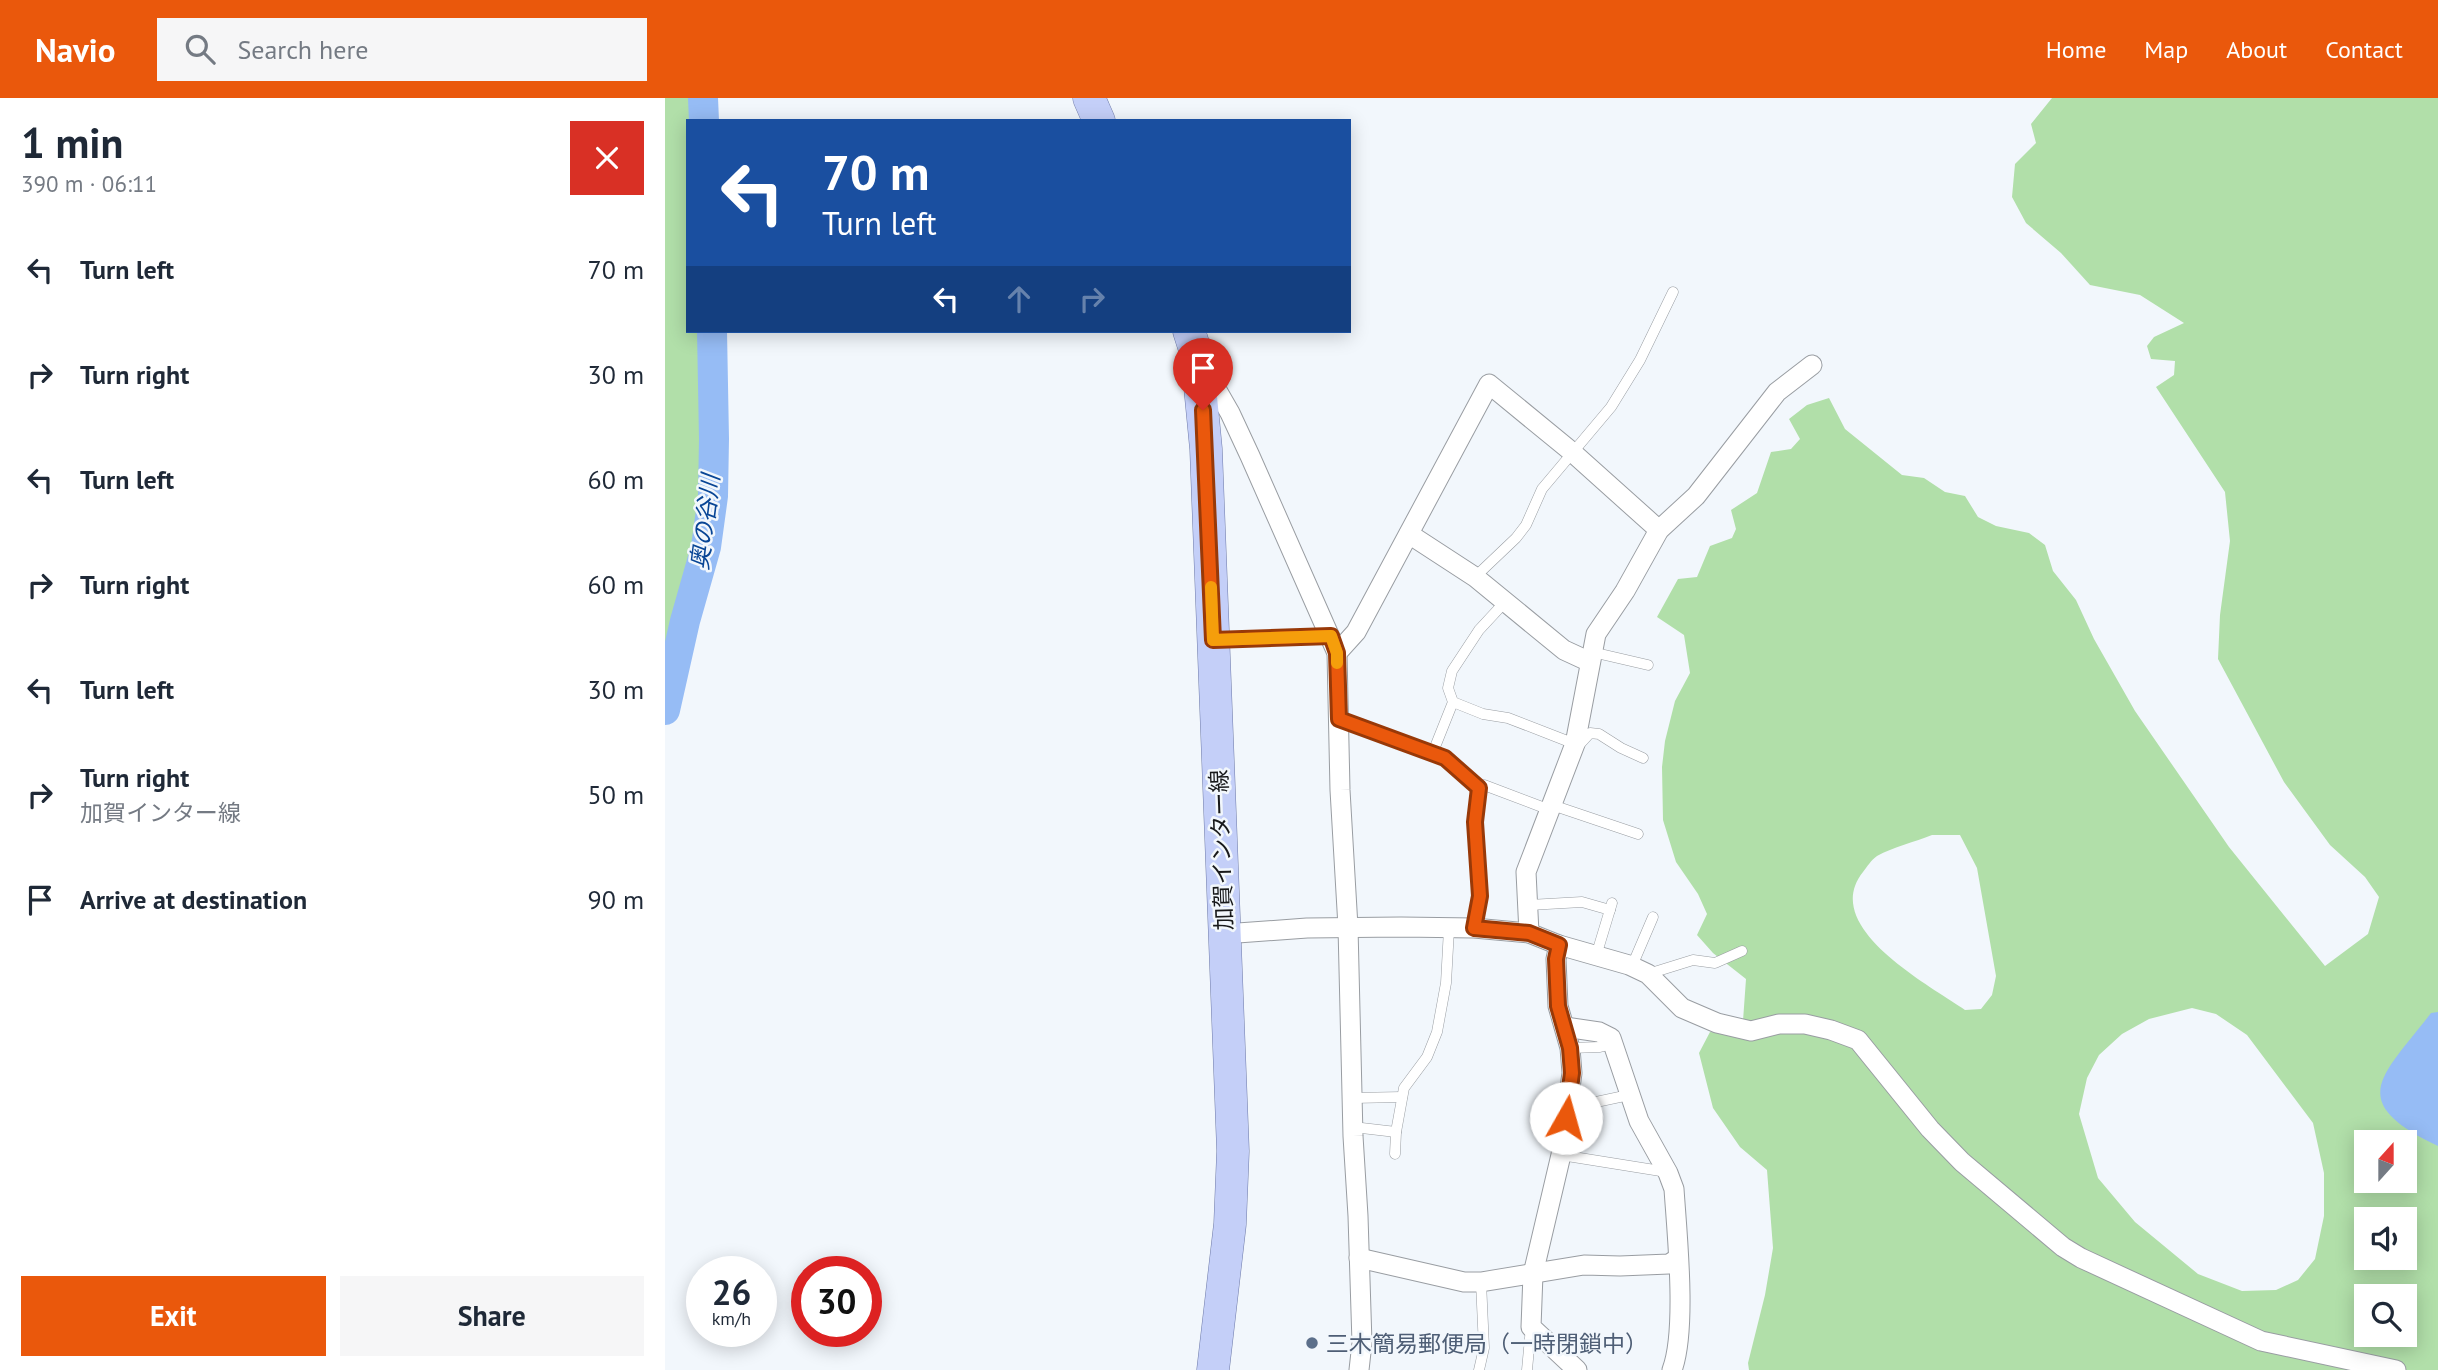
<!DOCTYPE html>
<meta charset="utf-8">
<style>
body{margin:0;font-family:"PT Sans","Noto Sans JP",sans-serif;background:#f6f6f7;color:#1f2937;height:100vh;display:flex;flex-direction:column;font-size:26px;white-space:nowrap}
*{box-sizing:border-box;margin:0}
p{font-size:23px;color:#747a83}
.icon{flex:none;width:38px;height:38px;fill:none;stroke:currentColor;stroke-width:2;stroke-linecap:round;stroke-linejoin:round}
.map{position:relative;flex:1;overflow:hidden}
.sheet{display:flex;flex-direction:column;background:#fff;width:665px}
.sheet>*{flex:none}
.hud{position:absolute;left:21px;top:21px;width:665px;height:214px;border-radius:0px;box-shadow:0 4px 18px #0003;background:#1a4fa0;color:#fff;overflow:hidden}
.needle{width:46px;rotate:21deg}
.fabs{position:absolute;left:1689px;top:1032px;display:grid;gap:14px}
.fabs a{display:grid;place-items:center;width:63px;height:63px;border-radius:0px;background:#fff;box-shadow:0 4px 18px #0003;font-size:35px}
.speed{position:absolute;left:21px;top:1158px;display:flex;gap:14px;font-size:35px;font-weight:700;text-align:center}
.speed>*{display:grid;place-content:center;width:91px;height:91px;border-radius:50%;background:#fff;box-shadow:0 4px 18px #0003;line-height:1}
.speed small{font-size:18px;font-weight:400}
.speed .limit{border:10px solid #d22;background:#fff;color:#111}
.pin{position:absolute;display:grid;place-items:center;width:60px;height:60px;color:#fff;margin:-72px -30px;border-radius:50% 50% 50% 0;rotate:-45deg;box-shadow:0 0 7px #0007}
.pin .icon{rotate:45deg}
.me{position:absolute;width:77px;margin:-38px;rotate:7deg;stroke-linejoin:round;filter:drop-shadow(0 0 5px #0008)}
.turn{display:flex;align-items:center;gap:24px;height:147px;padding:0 21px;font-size:32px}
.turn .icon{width:91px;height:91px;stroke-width:2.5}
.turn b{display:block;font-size:49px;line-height:60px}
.lanes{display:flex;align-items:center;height:66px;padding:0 21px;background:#0003;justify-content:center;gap:35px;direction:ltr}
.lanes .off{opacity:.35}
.round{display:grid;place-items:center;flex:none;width:74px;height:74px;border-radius:0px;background:#f6f6f7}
.overview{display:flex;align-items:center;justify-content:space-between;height:119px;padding:0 21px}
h1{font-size:42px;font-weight:700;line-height:52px}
.cta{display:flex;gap:14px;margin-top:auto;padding:14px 21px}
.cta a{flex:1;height:80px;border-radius:0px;background:#ea580c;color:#fff;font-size:28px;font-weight:700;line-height:80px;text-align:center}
.cta a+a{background:#f6f6f7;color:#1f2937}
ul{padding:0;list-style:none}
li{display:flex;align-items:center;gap:21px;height:105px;padding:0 21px}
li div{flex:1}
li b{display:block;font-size:26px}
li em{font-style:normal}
header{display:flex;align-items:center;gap:42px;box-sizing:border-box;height:98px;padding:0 35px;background:#ea580c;color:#fff}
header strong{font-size:33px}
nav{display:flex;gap:38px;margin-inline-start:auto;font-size:24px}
.search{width:490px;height:63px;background:#f6f6f7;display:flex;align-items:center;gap:18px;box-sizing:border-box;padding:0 24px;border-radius:0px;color:#747a83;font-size:26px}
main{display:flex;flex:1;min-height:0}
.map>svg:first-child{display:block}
</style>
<header>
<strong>Navio</strong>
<div class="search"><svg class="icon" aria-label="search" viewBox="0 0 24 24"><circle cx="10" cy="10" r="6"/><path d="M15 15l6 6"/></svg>Search here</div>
<nav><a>Home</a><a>Map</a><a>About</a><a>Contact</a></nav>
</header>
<main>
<section class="sheet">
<div class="overview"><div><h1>1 min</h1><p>390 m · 06:11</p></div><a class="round" style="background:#d93025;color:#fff"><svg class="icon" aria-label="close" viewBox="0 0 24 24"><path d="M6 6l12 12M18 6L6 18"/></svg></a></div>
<ul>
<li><svg class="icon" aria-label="left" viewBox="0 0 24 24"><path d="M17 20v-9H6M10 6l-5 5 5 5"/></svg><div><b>Turn left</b></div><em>70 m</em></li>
<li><svg class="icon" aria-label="right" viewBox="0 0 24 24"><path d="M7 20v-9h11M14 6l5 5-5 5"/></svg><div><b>Turn right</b></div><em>30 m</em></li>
<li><svg class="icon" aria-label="left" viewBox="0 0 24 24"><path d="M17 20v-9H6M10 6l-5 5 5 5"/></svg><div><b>Turn left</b></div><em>60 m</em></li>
<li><svg class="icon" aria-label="right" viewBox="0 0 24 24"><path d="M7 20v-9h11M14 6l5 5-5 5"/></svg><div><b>Turn right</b></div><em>60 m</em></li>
<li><svg class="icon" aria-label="left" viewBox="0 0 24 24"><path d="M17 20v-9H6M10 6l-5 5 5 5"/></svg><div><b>Turn left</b></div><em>30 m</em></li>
<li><svg class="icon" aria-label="right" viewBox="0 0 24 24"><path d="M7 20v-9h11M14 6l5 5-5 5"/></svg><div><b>Turn right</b><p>加賀インター線</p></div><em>50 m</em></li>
<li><svg class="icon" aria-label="arrive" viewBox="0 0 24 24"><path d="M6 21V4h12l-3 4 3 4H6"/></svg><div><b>Arrive at destination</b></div><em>90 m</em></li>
</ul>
<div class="cta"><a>Exit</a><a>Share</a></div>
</section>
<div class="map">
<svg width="1773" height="1272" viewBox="0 0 1773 1272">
<rect width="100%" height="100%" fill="#f2f7fc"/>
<g fill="#b1dfa9" fill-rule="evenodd">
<polygon points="0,0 24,0 26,23 23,23 23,233 37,233 39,339 37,431 0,562"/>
<path d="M1387,0h386v1272h-689l-1,-7 17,-68 8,-47 -6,-78 -27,-23 -27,-39 -14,-55 11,-21 32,3 4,-56 -33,-26 -16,-18 10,-21 -9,-20 -22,-32 -13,-42 -1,-53 3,-26 10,-40 15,-28 -6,-38 -27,-18 21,-38 19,-2 13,-31 22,-8 4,-9 -5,-19 26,-17 14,-41 20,-3 9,-10 -11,-20 18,-14 22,-7 16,31 57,46 22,3 21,14 20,4 13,21 18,9 33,7 16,12 8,26 23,29 18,39 41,72 94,136 96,119 43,-32 11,-37 -14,-20 -35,-32 -46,-63 -66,-123 2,-44 10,-74 -5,-49 -69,-105 18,-12 1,-14 -24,-2 -4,-13 7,-9 30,-14 -44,-28 -50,-10 -29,-32 -35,-30 -14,-26 3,-33 21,-21 -5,-19zM1267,737h28l17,33 19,108 -4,19 -11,14 -16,1c-36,-25 -146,-83 -102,-138 4,-5 8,-12 14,-16 16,-9 38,-14 55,-21zM1527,910l24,6 31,21 66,88 11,50v43l-9,43 -17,21 -22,10 -34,1 -44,-17 -63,-52 -37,-44 -19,-64 8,-36 12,-23 23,-21 27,-15zM1701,1045h39v38h-39zM1701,1122h39v38h-39zM1701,1199h39v38h-39z"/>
</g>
<path fill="#96bcf5" d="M1773,914v134c-94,-45 -56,-69 -7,-133z"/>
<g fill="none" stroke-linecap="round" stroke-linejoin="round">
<g stroke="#96bcf5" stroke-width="30">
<polyline points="38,0 39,23"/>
<polyline points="0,612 20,523 41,449 48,398 49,341 47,233"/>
</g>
<g stroke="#999da2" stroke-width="11">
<g id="lane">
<polyline points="810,479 851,440 861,427 877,391 946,309 975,262 1008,194"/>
<polyline points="551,542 665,539"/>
<polyline points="927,554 983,567"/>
<polyline points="788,604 818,616 843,620 910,646"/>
<polyline points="674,621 780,660 814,690 809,725 815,798 809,830"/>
<polyline points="913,648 925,635 934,636 956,650 978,660"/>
<polyline points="768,654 788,604 783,590 787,573 814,532 839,505"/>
<polyline points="812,688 819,687 885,712"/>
<polyline points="887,707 973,736"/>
<polyline points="864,807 917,804 945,812"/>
<polyline points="931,858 947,805"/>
<polyline points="967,868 988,819"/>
<polyline points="983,876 1028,862 1050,865 1077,853"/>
<polyline points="905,950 935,949 948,946"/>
<polyline points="687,1000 737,999"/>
<polyline points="903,1010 964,997"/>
<polyline points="688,1029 731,1034"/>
<polyline points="730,1056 731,1034 739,990 762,959 772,934 781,885 784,831"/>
<polyline points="896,1057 1002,1074"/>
<polyline points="814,1272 819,1250 816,1184"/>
<polyline points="862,1272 866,1229"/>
</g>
</g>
<g stroke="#999da2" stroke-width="21">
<g id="street">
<polyline points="538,268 565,315 585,358 672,555 675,692 683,829 688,1038 693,1118 697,1245 694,1272"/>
<polyline points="744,436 810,479 899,552 925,564"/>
<polyline points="672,555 691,534 824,286 907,354 994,432"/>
<polyline points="864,835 861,774 910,646 931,536 960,493 994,432 1031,398 1112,294 1147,267"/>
<polyline points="559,836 642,830 736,829 809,830 864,835 894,847 964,867 983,876 1017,910 1052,925 1086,933 1114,926 1140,926 1166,932 1193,942 1265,1031 1297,1064 1398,1149 1416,1160 1596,1243 1731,1272"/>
<polyline points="894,847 891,861 893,908 905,950 907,975 896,1057 868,1176 866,1229 912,1272"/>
<path d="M900,929l34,5 12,6 28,83 29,52 6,16c3,45 13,141 -2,181"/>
<polyline points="694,1160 799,1184 816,1184 919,1167 955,1168 1004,1166 1012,1161"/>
</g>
</g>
<g stroke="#6e7aa8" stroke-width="33">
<g id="primary">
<polyline points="424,0 434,23"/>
<polyline points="524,233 532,258 541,351 568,1053 565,1126 548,1272"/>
</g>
</g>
<use href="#lane" stroke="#fff" stroke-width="10"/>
<use href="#street" stroke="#fff" stroke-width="19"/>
<use href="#primary" stroke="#c4cff8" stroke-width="32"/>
</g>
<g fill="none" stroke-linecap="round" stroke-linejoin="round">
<g stroke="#983908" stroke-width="18">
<polyline id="route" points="538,312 548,542 666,538 672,555 674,621 780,660 814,690 810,724 815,798 809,830 864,835 894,847 891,861 893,908 905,950 907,975 901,1020"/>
</g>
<use href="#route" stroke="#ea580c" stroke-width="12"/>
<polyline stroke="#f59e0b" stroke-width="12" points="546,489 548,542 666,538 672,555 672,565"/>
</g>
<circle fill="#5c6f8a" stroke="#f2f7fc" stroke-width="2.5" cx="647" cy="1245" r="7"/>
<g text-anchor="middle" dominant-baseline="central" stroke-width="5" stroke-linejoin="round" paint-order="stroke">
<g font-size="23" fill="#18191b" stroke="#f2f7fc">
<text transform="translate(556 752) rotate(-92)">加賀インター線</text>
</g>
<g font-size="23" fill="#4e5e75" stroke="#f2f7fc" text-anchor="start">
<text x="661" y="1245">三木簡易郵便局（一時閉鎖中）</text>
</g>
<g font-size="24" font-style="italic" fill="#084595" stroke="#f2f7fc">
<text transform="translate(40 424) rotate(-83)">奥の谷川</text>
</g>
</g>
</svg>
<div class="fabs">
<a><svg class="needle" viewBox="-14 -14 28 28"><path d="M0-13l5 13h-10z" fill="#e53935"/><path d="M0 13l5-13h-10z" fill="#747a83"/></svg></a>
<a><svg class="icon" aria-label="sound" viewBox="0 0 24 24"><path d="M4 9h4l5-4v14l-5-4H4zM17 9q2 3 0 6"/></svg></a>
<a><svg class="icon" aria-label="search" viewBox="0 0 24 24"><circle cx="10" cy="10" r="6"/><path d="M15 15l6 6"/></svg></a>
</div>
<div class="speed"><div>26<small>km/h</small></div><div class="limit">30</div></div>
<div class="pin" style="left:538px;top:312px;background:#d93025"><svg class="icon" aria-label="arrive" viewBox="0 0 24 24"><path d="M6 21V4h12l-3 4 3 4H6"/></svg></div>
<svg class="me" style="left:901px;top:1020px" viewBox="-20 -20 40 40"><circle r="19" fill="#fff"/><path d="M0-13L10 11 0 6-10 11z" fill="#ea580c"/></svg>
<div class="hud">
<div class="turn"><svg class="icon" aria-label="left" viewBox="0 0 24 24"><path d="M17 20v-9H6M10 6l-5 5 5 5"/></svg><div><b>70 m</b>Turn left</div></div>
<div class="lanes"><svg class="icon" aria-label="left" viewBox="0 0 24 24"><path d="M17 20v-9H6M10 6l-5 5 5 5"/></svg><svg class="icon off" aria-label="ahead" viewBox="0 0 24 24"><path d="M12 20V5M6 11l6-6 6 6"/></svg><svg class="icon off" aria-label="right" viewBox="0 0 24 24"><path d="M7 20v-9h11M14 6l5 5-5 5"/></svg></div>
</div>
</div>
</main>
